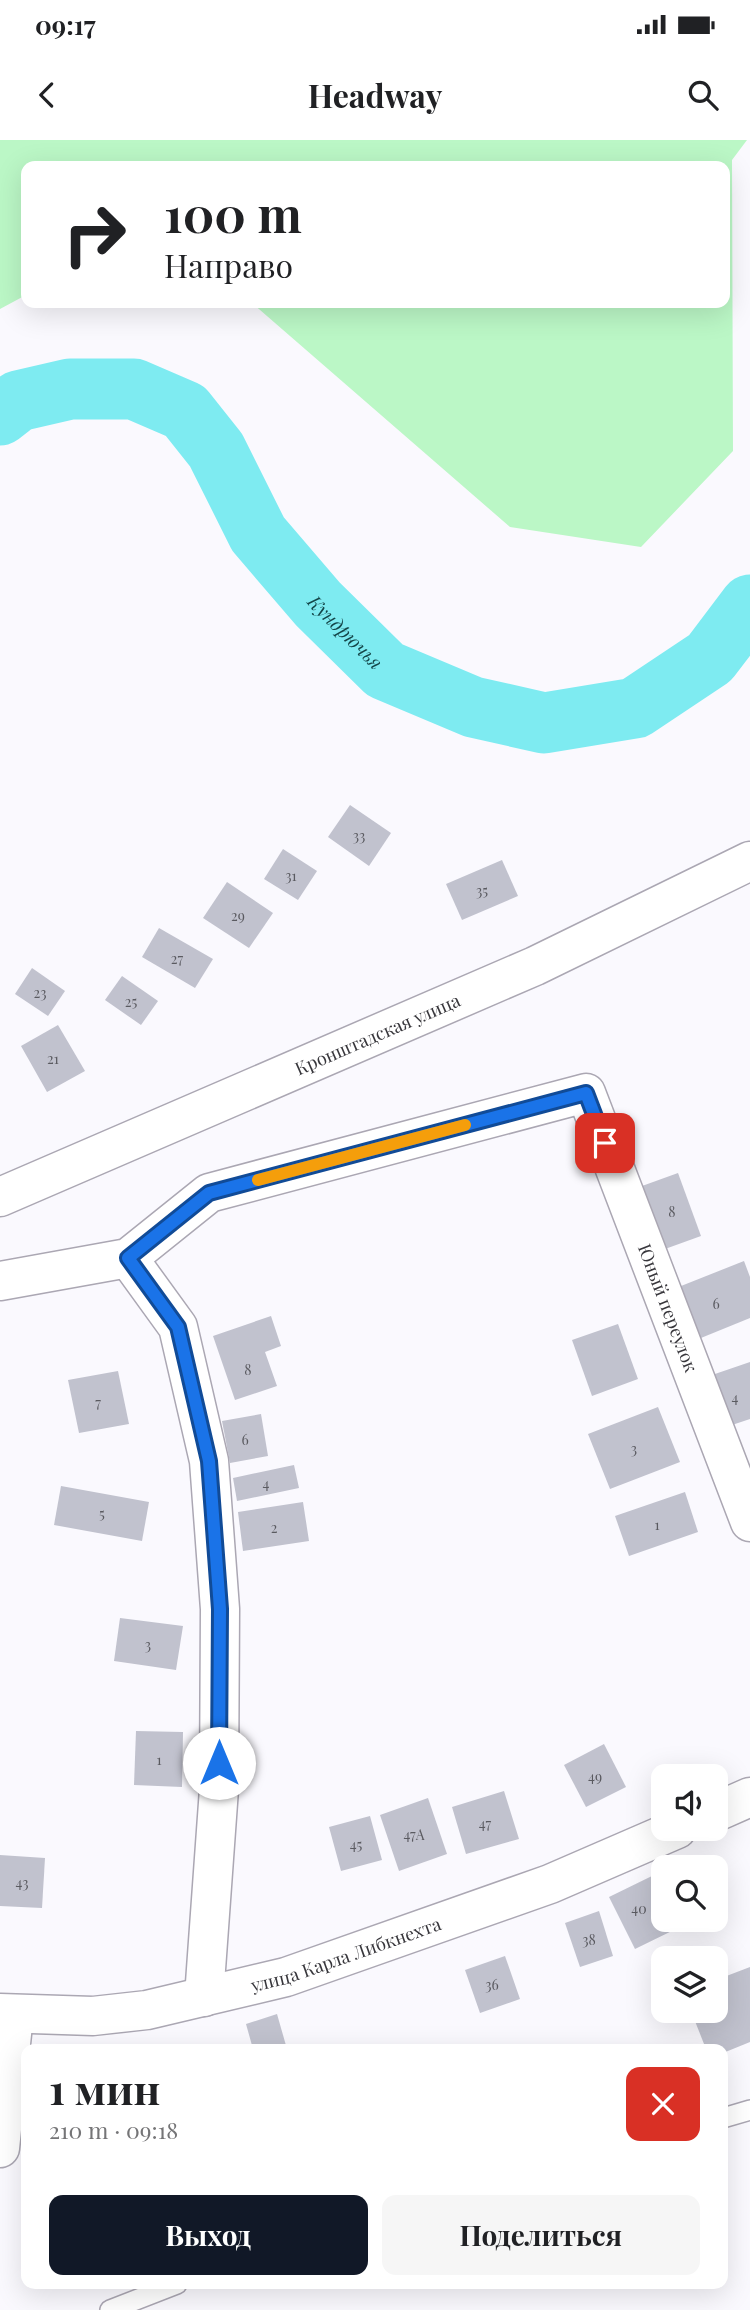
<!DOCTYPE html>
<html lang="ru">
<meta charset="utf-8">
<style>
body{margin:0;font-family:"Playfair Display",serif;background:#f6f6f6;color:#202124;height:100vh;display:flex;flex-direction:column;font-size:26px;white-space:nowrap}
*{box-sizing:border-box;margin:0}
p{font-size:23px;color:#757577}
.icon{flex:none;width:38px;height:38px;fill:none;stroke:currentColor;stroke-width:2;stroke-linecap:round;stroke-linejoin:round}
.map{position:relative;flex:1;overflow:hidden}
.sheet{position:absolute;left:21px;top:1904px;width:707px;height:245px;display:flex;flex-direction:column;background:#fff;border-radius:14px;box-shadow:0 7px 28px #0002}
.sheet>*{flex:none}
.banner{position:absolute;left:21px;top:21px;width:709px;height:147px;border-radius:14px;box-shadow:0 7px 28px #0002;background:#fff;color:#202124;overflow:hidden}
.buttons{position:absolute;left:651px;top:1624px;display:grid;gap:14px}
.buttons a{display:grid;place-items:center;width:77px;height:77px;border-radius:14px;background:#fff;box-shadow:0 7px 28px #0002;font-size:35px}
.pin{position:absolute;display:grid;place-items:center;width:60px;height:60px;color:#fff;margin:-30px;border-radius:14px;box-shadow:0 4px 10px #0006}
.me{position:absolute;width:77px;margin:-38px;rotate:0deg;stroke-linejoin:round;filter:drop-shadow(0 0 5px #0008)}
.turn{display:flex;align-items:center;gap:24px;height:147px;padding:0 28px;font-size:32px}
.turn .icon{width:91px;height:91px;stroke-width:2.5}
.turn b{display:block;font-size:49px;line-height:60px}
.round{display:grid;place-items:center;flex:none;width:74px;height:74px;border-radius:14px;background:#f6f6f6}
.summary{display:flex;align-items:center;justify-content:space-between;height:119px;padding:0 28px}
h1{font-size:42px;font-weight:700;line-height:52px}
.button{display:flex;gap:14px;margin-top:auto;padding:14px 28px}
.button a{flex:1;height:80px;border-radius:14px;background:#111827;color:#fff;font-size:28px;font-weight:700;line-height:80px;text-align:center}
.button a+a{background:#f6f6f6;color:#202124}
.status{display:flex;justify-content:space-between;align-items:center;height:49px;padding:0 35px;background:#fff;direction:ltr}
.status svg{height:19px;fill:currentColor}
header{display:flex;justify-content:space-between;align-items:center;height:91px;padding:0 28px;background:#fff;font-size:32px;font-weight:700}
.map>svg:first-child{display:block}
</style>
<div class="status"><b>09:17</b><svg viewBox="0 0 49 12"><path d="M0 12V9h3v3zM5 12V6h3v6zM10 12V3h3v9zM15 12V0h3v12zM26 1h20v11H26zM47 4h2v5h-2z"/></svg></div>
<header><svg class="icon" aria-label="back" viewBox="0 0 24 24"><path d="M15 5l-7 7 7 7"/></svg>Headway<svg class="icon" aria-label="search" viewBox="0 0 24 24"><circle cx="10" cy="10" r="6"/><path d="M15 15l6 6"/></svg></header>
<div class="map">
<svg width="750" height="2170" viewBox="0 0 750 2170">
<rect width="100%" height="100%" fill="#faf9fe"/>
<polygon fill="#bbf7c6" points="0,0 747,0 732,20 733,311 641,407 510,387 252,163 724,163 724,26 26,26 26,155 0,169"/>
<g fill="none" stroke-linecap="round" stroke-linejoin="round">
<path stroke="#7eebf1" stroke-width="61" id="s1" d="M0,275l18,-14 52,-12h64l51,22 31,39 42,84 60,70 67,66 88,37 71,16 91,-15 75,-50 40,-53"/>
</g>
<g fill="#c1c2ce">
<polygon points="350,665 391,693 369,726 328,697"/>
<polygon points="283,709 317,731 298,760 264,739"/>
<polygon points="502,720 518,756 462,780 446,744"/>
<polygon points="227,742 273,773 249,808 203,778"/>
<polygon points="159,788 213,819 195,848 142,817"/>
<polygon points="32,828 65,851 48,876 15,854"/>
<polygon points="122,836 158,861 141,885 105,860"/>
<polygon points="58,885 85,931 47,952 21,906"/>
<polygon points="678,1033 701,1096 665,1109 642,1046"/>
<polygon points="744,1121 750,1137 750,1178 696,1200 676,1148"/>
<polygon points="271,1176 281,1206 265,1212 277,1246 235,1260 213,1196"/>
<polygon points="618,1184 638,1239 592,1256 572,1200"/>
<polygon points="750,1222 750,1279 729,1286 712,1235"/>
<polygon points="118,1231 129,1284 79,1293 68,1240"/>
<polygon points="658,1267 680,1322 610,1349 588,1294"/>
<polygon points="261,1274 268,1316 230,1323 222,1281"/>
<polygon points="294,1325 299,1348 237,1361 233,1338"/>
<polygon points="61,1346 149,1362 142,1401 54,1385"/>
<polygon points="685,1352 698,1392 629,1416 615,1376"/>
<polygon points="303,1362 309,1401 243,1411 238,1372"/>
<polygon points="120,1478 183,1486 176,1530 114,1521"/>
<polygon points="136,1591 183,1592 182,1647 134,1645"/>
<polygon points="604,1604 626,1647 586,1667 564,1625"/>
<polygon points="504,1651 519,1699 466,1714 452,1667"/>
<polygon points="428,1658 447,1714 399,1731 380,1675"/>
<polygon points="370,1676 382,1720 341,1731 329,1687"/>
<polygon points="0,1715 45,1718 42,1768 0,1766"/>
<polygon points="654,1735 663,1754 663,1780 676,1780 680,1787 635,1809 609,1757"/>
<polygon points="599,1771 613,1816 580,1827 565,1783"/>
<polygon points="505,1816 520,1859 480,1873 465,1830"/>
<polygon points="750,1827 750,1902 723,1913 723,1909 706,1909 691,1871 716,1871 716,1840"/>
<polygon points="277,1874 287,1909 253,1909 246,1884"/>
</g>
<g fill="none" stroke-linecap="round" stroke-linejoin="round">
<g stroke="#aba7b3" stroke-width="22">
<g id="service">
<polyline points="723,1978 750,1970"/>
<polyline points="110,2170 177,2144"/>
</g>
</g>
<g stroke="#aba7b3" stroke-width="41">
<g id="minor">
<path id="s2" d="M0,1057l535,-231 215,-105"/>
<polyline points="128,1118 178,1187 209,1321 220,1469 219,1649 204,1857"/>
<path id="s3" d="M0,1141l128,-23 81,-65 377,-100 164,429"/>
<polyline points="716,1672 750,1657"/>
<path id="s4" d="M0,1873l93,3 54,-6 139,-33 264,-93 127,-55"/>
<polyline points="0,2008 14,1875"/>
</g>
</g>
<use href="#service" stroke="#fff" stroke-width="19"/>
<use href="#minor" stroke="#fff" stroke-width="38"/>
</g>
<g fill="none" stroke-linecap="round" stroke-linejoin="round">
<g stroke="#114b97" stroke-width="18">
<polyline id="route" points="219,1623 220,1469 209,1321 178,1187 128,1118 209,1053 586,953 605,1003"/>
</g>
<use href="#route" stroke="#1a73e8" stroke-width="12"/>
<polyline stroke="#f59e0b" stroke-width="12" points="258,1040 465,985"/>
</g>
<g text-anchor="middle" dominant-baseline="central" stroke-width="5" stroke-linejoin="round" paint-order="stroke">
<g font-size="14" fill="#5a5a60">
<text x="359" y="695">33</text>
<text x="291" y="735">31</text>
<text x="482" y="750">35</text>
<text x="238" y="775">29</text>
<text x="177" y="818">27</text>
<text x="40" y="852">23</text>
<text x="131" y="861">25</text>
<text x="53" y="918">21</text>
<text x="672" y="1071">8</text>
<text x="716" y="1163">6</text>
<text x="248" y="1229">8</text>
<text x="735" y="1257">4</text>
<text x="98" y="1262">7</text>
<text x="245" y="1299">6</text>
<text x="634" y="1308">3</text>
<text x="266" y="1343">4</text>
<text x="102" y="1373">5</text>
<text x="657" y="1384">1</text>
<text x="274" y="1387">2</text>
<text x="148" y="1504">3</text>
<text x="159" y="1619">1</text>
<text x="595" y="1636">49</text>
<text x="485" y="1683">47</text>
<text x="414" y="1694">47А</text>
<text x="356" y="1704">45</text>
<text x="22" y="1742">43</text>
<text x="639" y="1768">40</text>
<text x="589" y="1799">38</text>
<text x="492" y="1844">36</text>
</g>
<g font-size="18" fill="#38373c" stroke="#faf9fe">
<text stroke="none"><textPath href="#s2" startOffset="411">Кронштадская улица</textPath></text>
<text stroke="none"><textPath href="#s3" startOffset="854">Юный переулок</textPath></text>
<text stroke="none"><textPath href="#s4" startOffset="354">улица Карла Либкнехта</textPath></text>
</g>
<g font-size="19" font-style="italic" fill="#144649" stroke="#faf9fe">
<text stroke="none"><textPath href="#s1" startOffset="471">Кундрючья</textPath></text>
</g>
</g>
</svg>
<div class="buttons">
<a><svg class="icon" aria-label="sound" viewBox="0 0 24 24"><path d="M4 9h4l5-4v14l-5-4H4zM17 9q2 3 0 6"/></svg></a>
<a><svg class="icon" aria-label="search" viewBox="0 0 24 24"><circle cx="10" cy="10" r="6"/><path d="M15 15l6 6"/></svg></a>
<a><svg class="icon" aria-label="layers" viewBox="0 0 24 24"><path d="M12 4l9 5-9 5-9-5zM3 14l9 5 9-5"/></svg></a>
</div>
<div class="pin" style="left:605px;top:1003px;background:#d93025"><svg class="icon" aria-label="arrive" viewBox="0 0 24 24"><path d="M6 21V4h12l-3 4 3 4H6"/></svg></div>
<svg class="me" style="left:219px;top:1623px" viewBox="-20 -20 40 40"><circle r="19" fill="#fff"/><path d="M0-13L10 11 0 6-10 11z" fill="#1a73e8"/></svg>
<div class="banner">
<div class="turn"><svg class="icon" aria-label="right" viewBox="0 0 24 24"><path d="M7 20v-9h11M14 6l5 5-5 5"/></svg><div><b>100 m</b>Направо</div></div>
</div>
<section class="sheet">
<div class="summary"><div><h1>1 мин</h1><p>210 m · 09:18</p></div><a class="round" style="background:#d93025;color:#fff"><svg class="icon" aria-label="close" viewBox="0 0 24 24"><path d="M6 6l12 12M18 6L6 18"/></svg></a></div>
<div class="button"><a>Выход</a><a>Поделиться</a></div>
</section>
</div>
